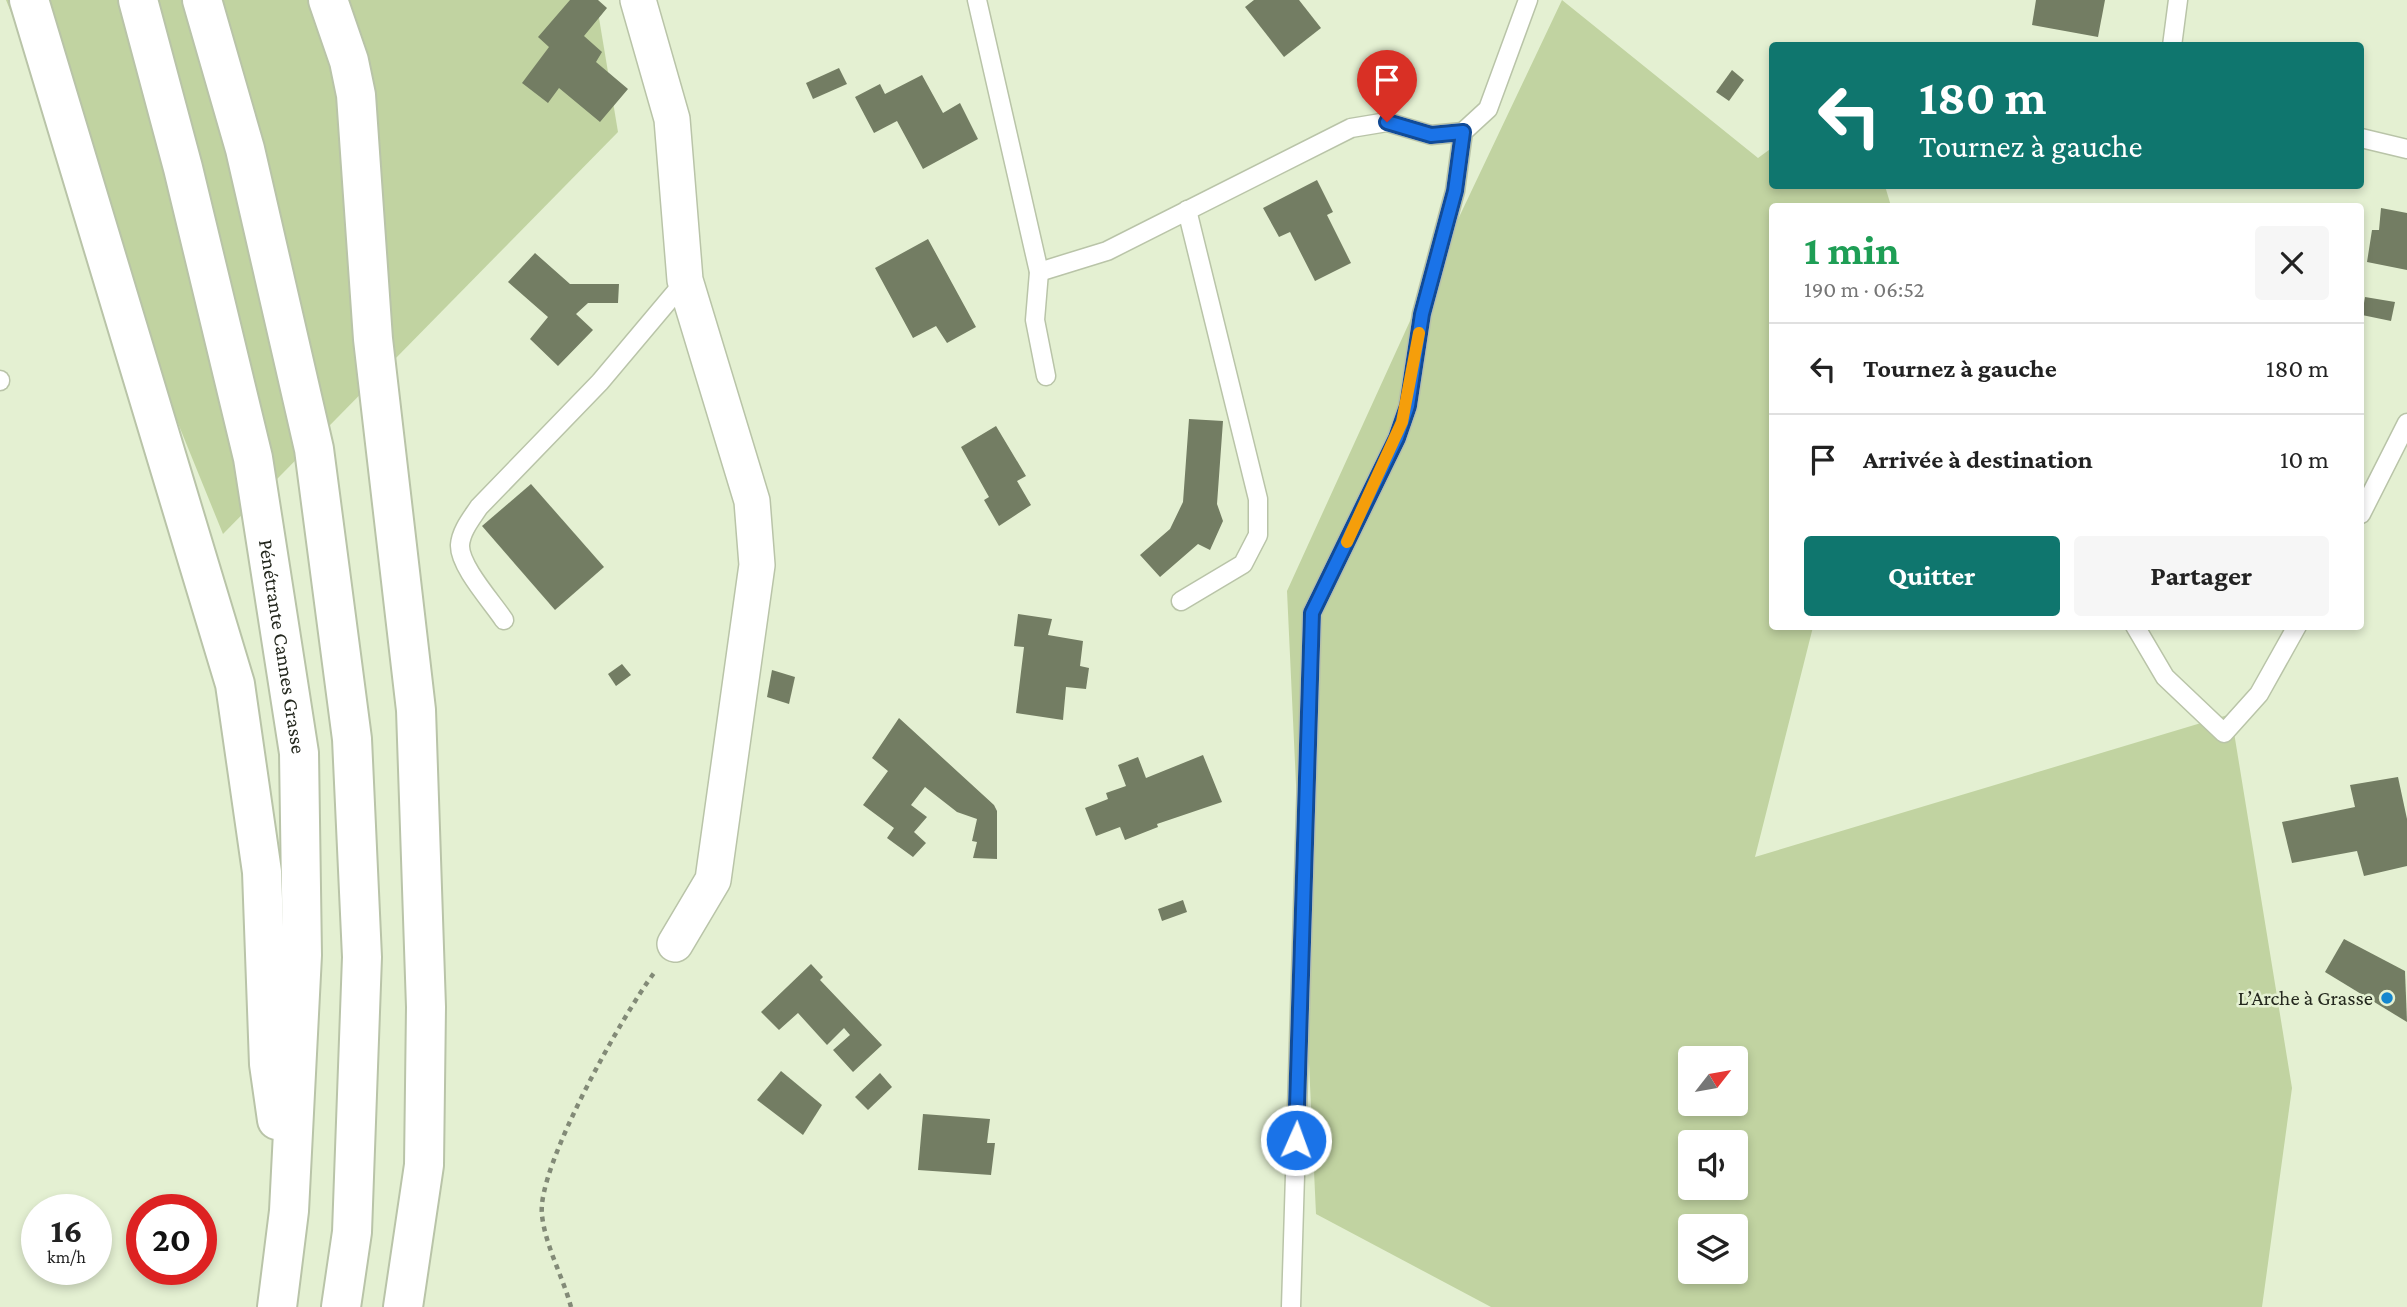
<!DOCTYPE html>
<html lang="fr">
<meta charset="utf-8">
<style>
body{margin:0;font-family:"Crimson Pro",serif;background:#f6f6f6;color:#222;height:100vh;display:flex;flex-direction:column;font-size:26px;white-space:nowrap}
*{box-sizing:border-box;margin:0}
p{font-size:23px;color:#767676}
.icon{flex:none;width:38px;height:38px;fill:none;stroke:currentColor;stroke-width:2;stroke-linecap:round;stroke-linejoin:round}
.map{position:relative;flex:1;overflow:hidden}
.details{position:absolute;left:1769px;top:203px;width:595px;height:427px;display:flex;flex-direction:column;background:#fff;border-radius:7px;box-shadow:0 4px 10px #0003}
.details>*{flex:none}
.guide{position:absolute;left:1769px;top:42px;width:595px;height:147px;border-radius:7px;box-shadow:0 4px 10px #0003;background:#0f766e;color:#fff;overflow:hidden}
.needle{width:46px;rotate:59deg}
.fabs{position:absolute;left:1678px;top:1046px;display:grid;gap:14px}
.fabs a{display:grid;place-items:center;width:70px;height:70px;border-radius:7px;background:#fff;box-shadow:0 4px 10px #0003;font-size:35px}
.speed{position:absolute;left:21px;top:1194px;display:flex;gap:14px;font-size:35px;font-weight:700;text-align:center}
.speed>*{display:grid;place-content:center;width:91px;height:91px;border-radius:50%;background:#fff;box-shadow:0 4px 10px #0003;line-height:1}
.speed small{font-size:18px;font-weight:400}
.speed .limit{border:10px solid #d22;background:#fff;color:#111}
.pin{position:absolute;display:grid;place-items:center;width:60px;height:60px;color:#fff;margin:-72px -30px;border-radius:50% 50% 50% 0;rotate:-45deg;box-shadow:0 0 7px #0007}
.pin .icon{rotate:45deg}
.me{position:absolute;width:77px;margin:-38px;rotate:2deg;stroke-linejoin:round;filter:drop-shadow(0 0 5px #0008)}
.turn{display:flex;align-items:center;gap:24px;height:147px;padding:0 35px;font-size:32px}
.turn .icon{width:91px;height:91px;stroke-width:2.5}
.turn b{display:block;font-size:49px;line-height:60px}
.round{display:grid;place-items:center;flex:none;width:74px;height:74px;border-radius:7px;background:#f6f6f6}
.overview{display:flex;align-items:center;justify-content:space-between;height:119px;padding:0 35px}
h1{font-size:42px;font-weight:700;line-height:52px;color:#1e9e55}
.action{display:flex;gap:14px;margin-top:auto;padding:14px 35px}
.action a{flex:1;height:80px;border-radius:7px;background:#0f766e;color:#fff;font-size:28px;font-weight:700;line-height:80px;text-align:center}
.action a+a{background:#f6f6f6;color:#222}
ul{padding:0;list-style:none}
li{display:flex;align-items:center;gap:21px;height:91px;padding:0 35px;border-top:2px solid #e0e0e0}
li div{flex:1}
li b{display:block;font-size:26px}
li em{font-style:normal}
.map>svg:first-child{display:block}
</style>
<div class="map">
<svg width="2407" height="1307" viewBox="0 0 2407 1307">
<rect width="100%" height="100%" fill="#e4f0d2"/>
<g fill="#c1d3a1" fill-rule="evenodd">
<polygon points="6,0 596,0 618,132 223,534"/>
<path d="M1562,0l196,158 15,-11v39h112l6,20h-118v420l40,1 -58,230 476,-143 61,374 -30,219h-771l-175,-93 -29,-623 128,-281zM1690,1059h46v45h-46zM1690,1143h46v45h-46zM1690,1227h46v45h-46z"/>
</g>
<g fill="#737d63">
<polygon points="570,0 598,0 607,8 584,36 602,52 596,62 628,89 600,122 559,88 548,103 522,83 549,47 538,37"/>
<polygon points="1254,0 1299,0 1321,28 1284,57 1245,7"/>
<polygon points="2036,0 2105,0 2098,37 2032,25"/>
<polygon points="839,68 847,84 813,99 806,83"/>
<polygon points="1732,70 1744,80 1729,101 1716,92"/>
<polygon points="922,75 943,113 960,103 978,139 923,169 897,121 874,133 855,97 880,84 885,94"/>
<polygon points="1317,180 1333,212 1327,215 1351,263 1315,281 1290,232 1279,237 1263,208"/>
<polygon points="2381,208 2407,213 2407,270 2367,262 2372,230 2379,230"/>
<polygon points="928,239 976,327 947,343 936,326 913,338 875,268"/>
<polygon points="535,253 570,284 619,284 618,303 588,303 576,314 593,330 558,366 530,339 548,317 508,282"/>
<polygon points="2365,297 2395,302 2391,321 2362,315"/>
<polygon points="1189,419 1223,421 1217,504 1223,521 1210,550 1198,544 1160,577 1140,555 1170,529 1183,502"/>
<polygon points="996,426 1026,476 1017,481 1031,505 999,526 984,500 989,497 961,447"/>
<polygon points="531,484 604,567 555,610 482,526"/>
<polygon points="1018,614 1052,619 1048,635 1083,641 1080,666 1089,668 1086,689 1066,687 1063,720 1016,713 1024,647 1014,646"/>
<polygon points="622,664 631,675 616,686 608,674"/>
<polygon points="772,670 795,677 789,704 767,697"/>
<polygon points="899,718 994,805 997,811 997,859 973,858 977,842 972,841 977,819 957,812 925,787 911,805 927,817 914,832 926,843 913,857 887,838 894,828 863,805 888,771 872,758"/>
<polygon points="1203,755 1222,802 1157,824 1158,827 1125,840 1120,827 1096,836 1085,808 1108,799 1106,793 1126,786 1118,765 1138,757 1146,778"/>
<polygon points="2398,777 2407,819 2407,866 2364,876 2357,851 2292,863 2282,822 2355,807 2350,785"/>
<polygon points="1183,900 1187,912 1162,921 1158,909"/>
<polygon points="2344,939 2405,971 2407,1022 2325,972"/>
<polygon points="811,964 823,977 820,980 882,1045 853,1072 833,1050 850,1035 844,1028 827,1045 798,1013 779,1030 761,1012"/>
<polygon points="781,1071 822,1105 803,1135 757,1100"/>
<polygon points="880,1073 892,1087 868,1110 855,1097"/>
<polygon points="923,1114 990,1119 987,1143 995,1143 991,1175 918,1170"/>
</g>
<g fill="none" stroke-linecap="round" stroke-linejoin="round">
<g stroke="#b9c4a8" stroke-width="21">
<g id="lane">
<polyline points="977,0 1039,272 1035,320 1046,376"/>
<polyline points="2172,46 2178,0"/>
<polyline points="2361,138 2407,149"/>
<polyline points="1039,272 1107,251 1351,128 1387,122 1431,135 1463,132"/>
<polyline points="0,380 0,381"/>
<polyline points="2361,514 2407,423"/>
<polyline points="1181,601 1243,564 1258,535 1258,499 1187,210"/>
<path d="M504,620c-11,-17 -45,-54 -44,-75 1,-14 11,-26 19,-38l121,-125 85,-101"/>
<polyline points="2135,626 2165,677 2224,733 2259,694 2297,626"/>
<polyline points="1291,1307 1312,613 1397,438 1408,406 1422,314 1455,191 1463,132 1488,109 1528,0"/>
</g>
</g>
<g stroke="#b9c4a8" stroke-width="38">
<polyline id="street" points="638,0 672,119 685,280 752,501 757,565 713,880 675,944"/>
</g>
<g stroke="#b9c4a8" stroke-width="42">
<g id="highway">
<polyline points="29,0 235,684 262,872 269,1064 277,1120"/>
<path id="s1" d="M138,0l45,168 70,290 46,295 3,202 -13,256 -12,96"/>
<polyline points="202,0 245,149 314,449 352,739 362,957 352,1232 341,1307"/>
<polyline points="328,0 349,61 356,95 373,339 416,710 426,1007 424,1165 403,1307"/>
</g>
</g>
<path stroke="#828a77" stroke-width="4.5" stroke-dasharray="5 5" stroke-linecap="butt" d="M571,1307c-8,-30 -26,-62 -29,-92 -6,-47 82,-202 112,-242"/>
<use href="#lane" stroke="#fff" stroke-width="18"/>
<use href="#street" stroke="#fff" stroke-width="35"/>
<use href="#highway" stroke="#fff" stroke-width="38"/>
</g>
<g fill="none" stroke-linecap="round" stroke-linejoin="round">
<g stroke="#114b97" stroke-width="18">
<polyline id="route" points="1296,1140 1312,613 1397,438 1408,406 1422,314 1455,191 1463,132 1431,135 1387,122"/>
</g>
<use href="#route" stroke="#1a73e8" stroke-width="12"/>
<polyline stroke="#f59e0b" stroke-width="12" points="1347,542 1402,422 1419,333"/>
</g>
<circle fill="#1486cf" stroke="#e4f0d2" stroke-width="2.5" cx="2387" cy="998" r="7"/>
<g text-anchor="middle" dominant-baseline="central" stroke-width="5" stroke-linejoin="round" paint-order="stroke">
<g font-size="21" fill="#24281e" stroke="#e4f0d2">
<text stroke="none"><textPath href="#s1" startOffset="663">Pénétrante Cannes Grasse</textPath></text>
</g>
<g font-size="21" fill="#24281e" stroke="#e4f0d2" text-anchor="end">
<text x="2373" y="998">L’Arche à Grasse</text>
</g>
</g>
</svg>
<div class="fabs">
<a><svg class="needle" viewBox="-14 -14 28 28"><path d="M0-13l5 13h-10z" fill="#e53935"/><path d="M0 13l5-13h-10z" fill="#767676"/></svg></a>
<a><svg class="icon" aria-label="sound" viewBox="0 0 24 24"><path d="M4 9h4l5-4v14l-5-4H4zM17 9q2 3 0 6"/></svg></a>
<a><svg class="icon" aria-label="layers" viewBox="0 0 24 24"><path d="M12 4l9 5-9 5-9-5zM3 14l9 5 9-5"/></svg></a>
</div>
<div class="speed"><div>16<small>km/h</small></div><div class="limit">20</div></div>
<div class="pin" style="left:1387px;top:122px;background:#d93025"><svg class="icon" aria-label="arrive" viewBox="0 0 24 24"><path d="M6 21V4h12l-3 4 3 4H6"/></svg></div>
<svg class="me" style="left:1296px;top:1140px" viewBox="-20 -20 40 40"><circle r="17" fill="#1a73e8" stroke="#fff" stroke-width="3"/><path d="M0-11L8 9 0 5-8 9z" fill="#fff"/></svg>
<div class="guide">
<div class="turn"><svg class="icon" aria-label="left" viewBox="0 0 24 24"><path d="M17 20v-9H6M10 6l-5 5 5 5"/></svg><div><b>180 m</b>Tournez à gauche</div></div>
</div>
<section class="details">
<div class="overview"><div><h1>1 min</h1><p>190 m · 06:52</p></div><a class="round"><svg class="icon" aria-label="close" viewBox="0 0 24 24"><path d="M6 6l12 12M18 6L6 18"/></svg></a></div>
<ul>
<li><svg class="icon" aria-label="left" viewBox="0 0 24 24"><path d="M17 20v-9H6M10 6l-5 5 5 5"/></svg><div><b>Tournez à gauche</b></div><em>180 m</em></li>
<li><svg class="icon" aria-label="arrive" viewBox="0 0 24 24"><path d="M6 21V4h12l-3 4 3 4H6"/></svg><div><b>Arrivée à destination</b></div><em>10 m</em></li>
</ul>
<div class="action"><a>Quitter</a><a>Partager</a></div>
</section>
</div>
